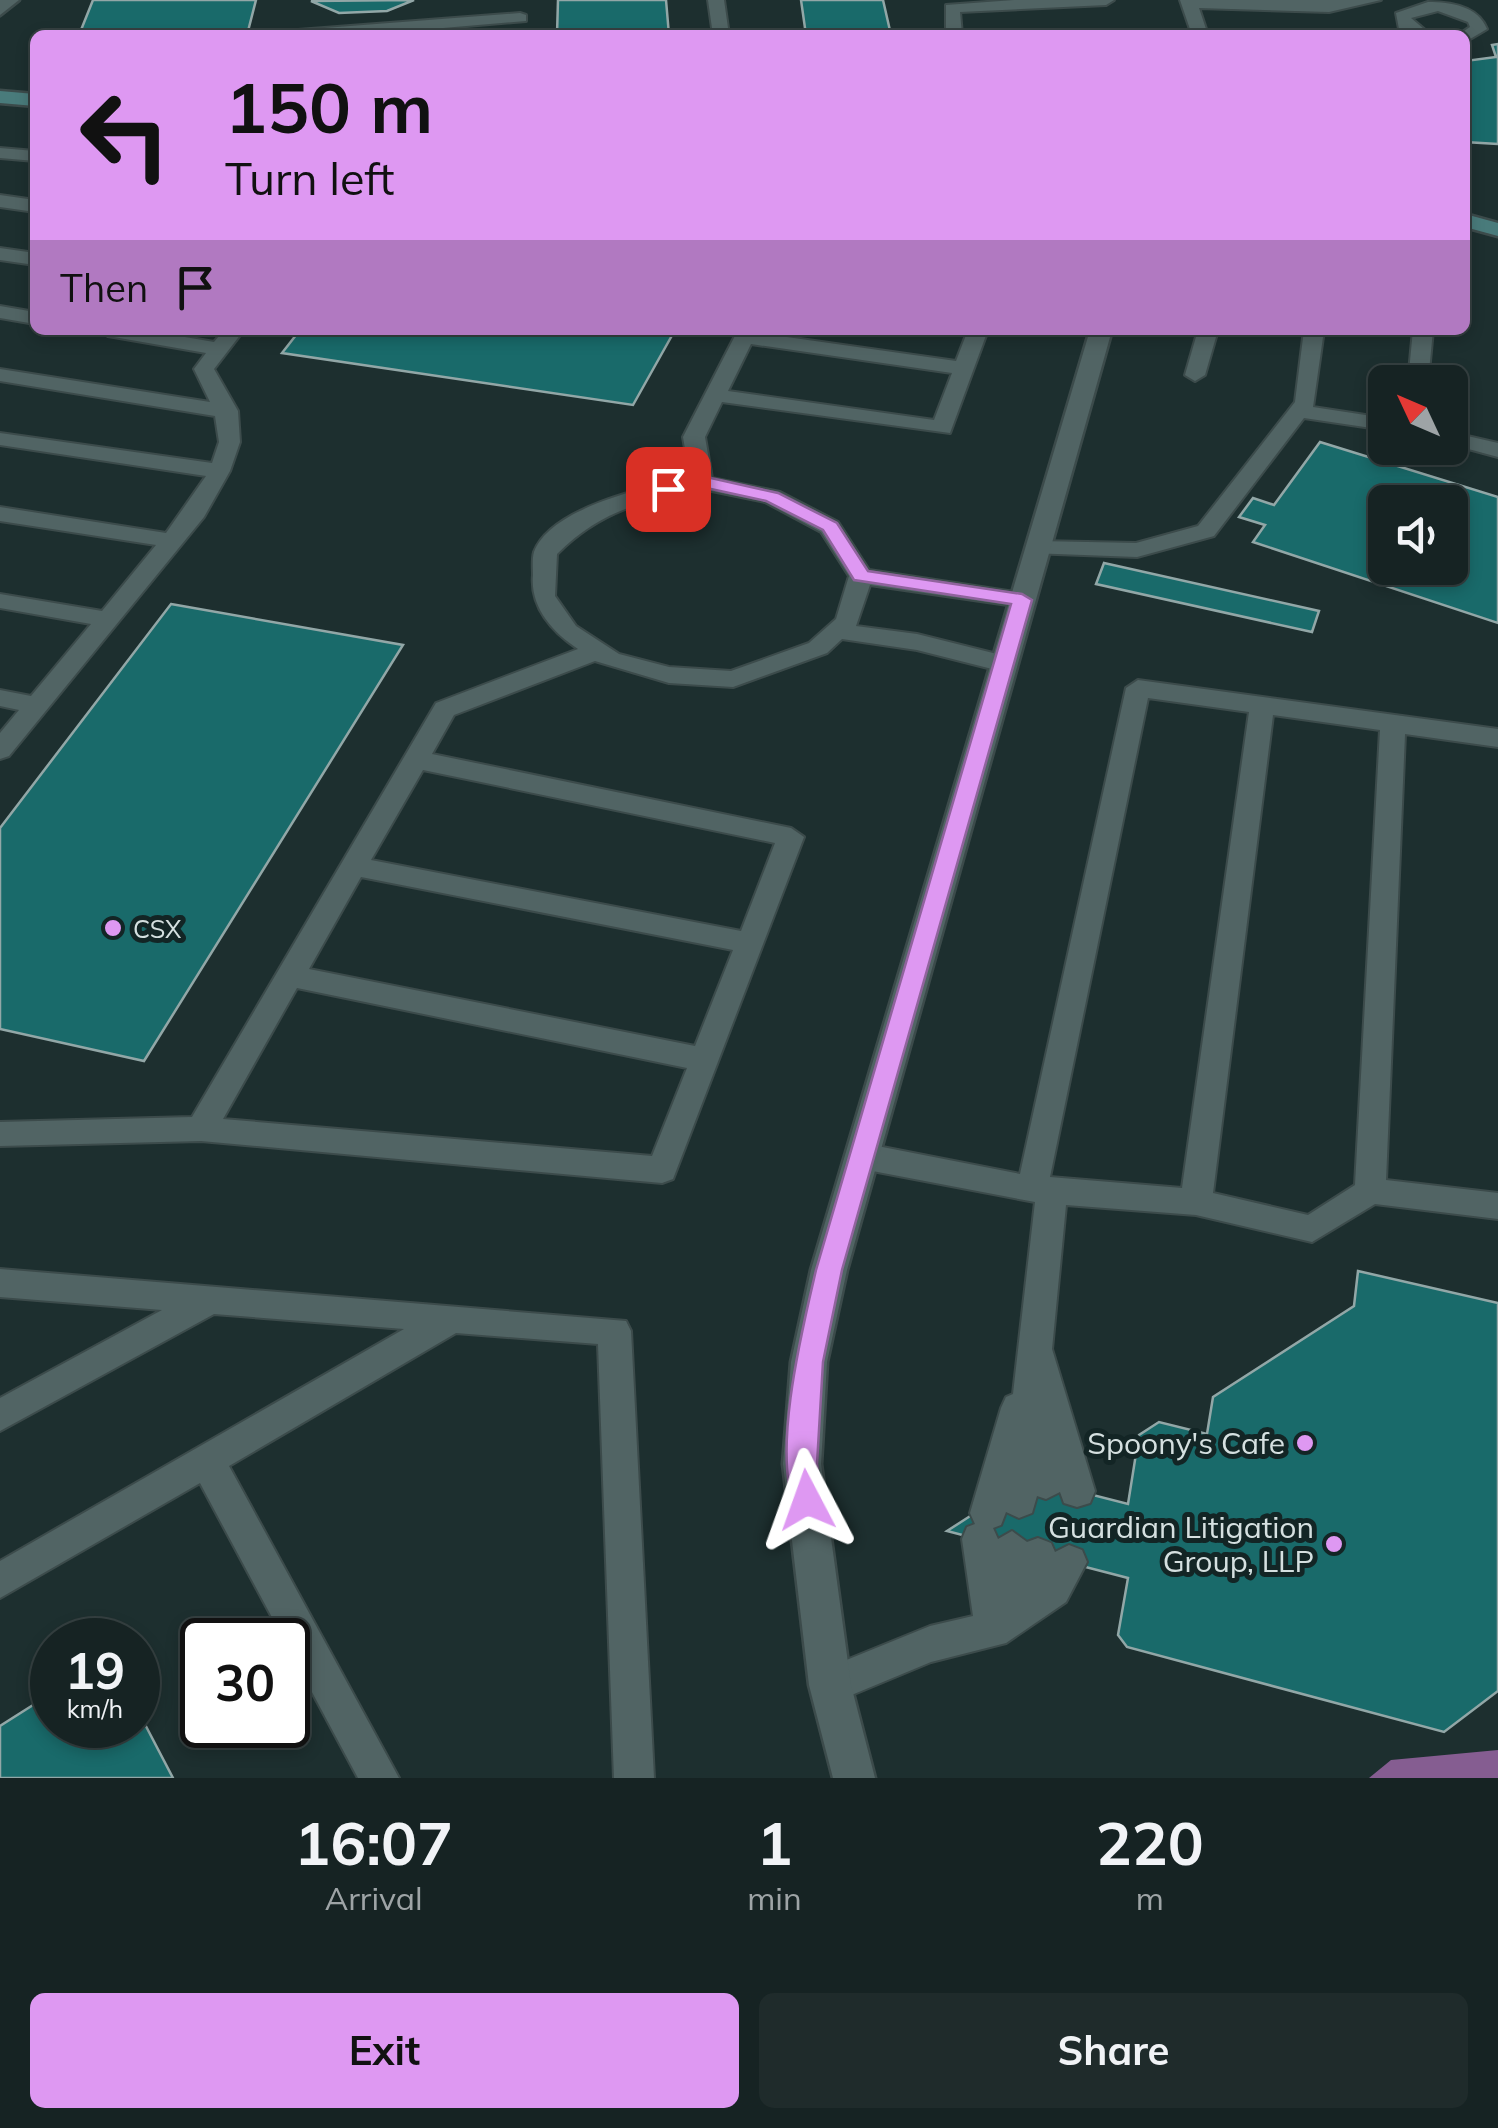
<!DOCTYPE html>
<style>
body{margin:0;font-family:Mulish,sans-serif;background:#1f2b2b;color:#f1f3f6;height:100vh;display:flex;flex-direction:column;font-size:38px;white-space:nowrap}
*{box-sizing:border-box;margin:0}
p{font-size:32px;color:#9ea4a6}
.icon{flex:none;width:55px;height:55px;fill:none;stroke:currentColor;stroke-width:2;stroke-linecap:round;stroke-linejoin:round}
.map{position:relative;height:1778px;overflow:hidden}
.details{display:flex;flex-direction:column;background:#162323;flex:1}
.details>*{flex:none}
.guide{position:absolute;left:30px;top:30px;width:1440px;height:305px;border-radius:15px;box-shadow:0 5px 15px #0003,0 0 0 2px #354041;background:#de98f2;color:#111;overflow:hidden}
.needle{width:65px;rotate:314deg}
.fabs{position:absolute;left:1368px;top:365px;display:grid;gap:20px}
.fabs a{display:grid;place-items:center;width:100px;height:100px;border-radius:15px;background:#162323;box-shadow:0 5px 15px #0003,0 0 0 2px #354041;font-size:50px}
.speed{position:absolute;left:30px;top:1618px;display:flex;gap:20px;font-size:50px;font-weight:700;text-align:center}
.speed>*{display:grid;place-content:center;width:130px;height:130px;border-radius:50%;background:#162323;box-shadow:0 5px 15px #0003,0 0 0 2px #354041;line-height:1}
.speed small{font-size:25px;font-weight:400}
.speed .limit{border:5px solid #111;border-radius:15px;background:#fff;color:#111}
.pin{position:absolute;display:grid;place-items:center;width:85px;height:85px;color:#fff;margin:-42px;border-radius:20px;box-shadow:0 5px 15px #0006}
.me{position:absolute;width:110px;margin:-55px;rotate:356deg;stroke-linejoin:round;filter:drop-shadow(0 0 8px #0008)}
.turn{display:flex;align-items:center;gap:35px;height:210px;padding:0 30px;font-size:45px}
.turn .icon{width:130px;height:130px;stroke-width:2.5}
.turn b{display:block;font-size:70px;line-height:85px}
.then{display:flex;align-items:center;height:95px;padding:0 30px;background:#0003;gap:20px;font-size:38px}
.eta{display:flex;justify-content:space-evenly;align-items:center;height:170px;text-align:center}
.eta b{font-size:60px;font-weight:700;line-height:70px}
.action{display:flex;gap:20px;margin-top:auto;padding:20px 30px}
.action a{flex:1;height:115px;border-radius:15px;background:#de98f2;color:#111;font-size:40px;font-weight:700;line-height:115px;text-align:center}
.action a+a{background:#1f2b2b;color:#f1f3f6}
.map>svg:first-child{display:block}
</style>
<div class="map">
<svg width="1498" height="1778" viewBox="0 0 1498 1778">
<rect width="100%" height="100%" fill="#1d2f2f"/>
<polygon fill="#855d91" points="1498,1750 1498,1778 1369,1778 1391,1760"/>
<g fill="#196a6a" stroke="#92a7a7" stroke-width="2.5" fill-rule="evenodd">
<polygon points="93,0 256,0 247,35 79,35"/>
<polygon points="414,0 387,11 339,13 311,1"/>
<polygon points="558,0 666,0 669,35 557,35"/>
<polygon points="801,0 883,0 891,35 806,35"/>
<polygon points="1498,44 1498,144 1465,142 1465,61 1496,57 1492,45"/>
<polygon points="300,330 675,330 633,405 282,353"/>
<path d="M1320,442l178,55v126l-245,-81 12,-17 -26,-8 14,-19 21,7zM1385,502h65v66h-65z"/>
<polygon points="1104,563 1319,611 1312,632 1096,584"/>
<polygon points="171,604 403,645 144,1061 0,1029 0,828"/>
<polygon points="1358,1271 1498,1303 1498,1691 1444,1732 1127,1647 1118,1635 1128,1578 947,1531 978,1511 1046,1483 1128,1504 1139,1435 1159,1422 1207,1434 1213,1397 1354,1306"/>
<polygon points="52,1693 52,1725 138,1725 138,1711 173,1778 0,1778 0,1726"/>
</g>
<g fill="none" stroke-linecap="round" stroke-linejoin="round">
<g stroke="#3c4b4b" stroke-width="4">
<g id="lane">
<polygon points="708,0 724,0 729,35 713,35"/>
<polygon points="1014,0 1114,0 1106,5 960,12 962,35 946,35 946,5"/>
<polygon points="1180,0 1381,0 1329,12 1199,8 1208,35 1192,35"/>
<path d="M1428,2c23,0 50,4 59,27l-22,13v-7h-7l12,-8 -2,-5 -30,-11 -27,7 20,17h-21l-11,-6 -3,-16z"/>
<polygon points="520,13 526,15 526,21 362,35 290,35 298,30"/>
<polygon points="0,148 35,151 35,161 0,158"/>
<polygon points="0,195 35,200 35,212 0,207"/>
<polygon points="0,248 35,253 35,265 0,260"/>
<polygon points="0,306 35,312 35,324 0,318"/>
<polygon points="98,330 144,330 214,342 224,330 244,330 214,369 238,411 240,442 230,471 204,517 9,756 0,759 0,733 19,710 0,706 0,690 31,696 91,624 0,608 0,594 102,611 156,545 0,521 0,507 166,533 206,476 0,445 0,433 212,463 219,442 215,416 0,381 0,369 210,402 194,369 206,353 108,336"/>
<path d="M738,330l218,31 12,-31h20l-38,103 -228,-31 -17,35 7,41 68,14 58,30 31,48 153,23 12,7 -12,7 -152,-22 -14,41 61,8 96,24 3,6 -12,8 -87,-22 -75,-11 -15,14 -94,34 -64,-4 -74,-22 -141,54 -22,39 359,74 13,9 -131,342 -11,4 -461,-42 -201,5v-24l192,-5 244,-414 142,-54c-26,-17 -48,-42 -45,-74 0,-6 -1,-16 1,-23 17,-45 115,-66 156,-74l-7,-41zM751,344l201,29 -18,47 -206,-29zM702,489l63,13 56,30 28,44 -13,43 -27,24 -78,28 -62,-4 -50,-13 -43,-28 -21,-30 2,-42c44,-44 86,-53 145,-65zM423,770l352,73 -34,88 -370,-71zM361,877l372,73 -38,96 -386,-77zM297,988l390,80 -35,88 -429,-37z"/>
<polygon points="1198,330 1218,330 1205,375 1195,381 1185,375"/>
<polygon points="1304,330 1324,330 1313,407 1385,418 1385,430 1304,418 1214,536 1137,557 1030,553 1026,548 1038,541 1136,543 1198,526 1295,402"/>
<polygon points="1413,330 1433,330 1428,382 1408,382"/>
<polygon points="1450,432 1498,443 1498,457 1450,444"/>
<path d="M1138,680l360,49v18l-93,-13 -19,446 112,13v26l-123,-15 -63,38 -116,-27 -130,-10 -14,144 43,142 -5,12 -13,4 -13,-4 -4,-11 -14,7 -9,-3 -5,17 -13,5 -13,-6 -5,13 -8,3 5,11 14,-8 15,11 11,-4 13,5 4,9 14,-7 13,5 5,12 -21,40 -60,41 -75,19 -101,42 -13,-6 -6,-13 6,-13 113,-46 43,-10 -11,-77 5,-12 8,-3 -5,-11 31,-105 5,-11 7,-3 22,-192 -173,-33 -11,-4 -5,-9 5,-9 11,-4 158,31 106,-486zM1148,698l101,14 -67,476 -132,-11zM1273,715l107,15 -25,455 -47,30 -95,-22z"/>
<polygon points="0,1269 626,1321 631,1331 654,1778 614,1778 598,1344 456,1333 229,1466 399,1778 358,1778 200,1483 0,1598 0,1561 404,1329 214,1314 0,1431 0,1398 162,1310 0,1297"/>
</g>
</g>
<g stroke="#3c4b4b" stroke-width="5">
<g id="street">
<polygon points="0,0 19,0 0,15"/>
<polygon points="1090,330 1112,330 847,1270 827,1362 821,1464 851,1685 875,1778 833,1778 809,1685 783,1464 791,1362 811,1270"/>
</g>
</g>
<g stroke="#3c4b4b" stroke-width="5">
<g id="secondary">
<polygon points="0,91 35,94 35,106 0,103"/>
<polygon points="1465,214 1498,223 1498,236 1465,227"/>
</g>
</g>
<use href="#lane" fill="#516464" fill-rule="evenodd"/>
<use href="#street" fill="#516464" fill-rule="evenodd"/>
<use href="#secondary" fill="#497b7b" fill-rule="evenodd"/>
</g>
<path fill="#de98f2" stroke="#90639d" stroke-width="2.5" d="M702,476l76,17 59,30 31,48 154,23 10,6 -190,670 -19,92 -6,102 4,36 -4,10 -10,4 -11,-4c-25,-56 6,-180 20,-240l195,-666 -157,-24 -31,-50 -57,-29 -64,-14 -34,8 -9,-6z"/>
<g fill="#de98f2" stroke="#132525" stroke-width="4">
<circle cx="113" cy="928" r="10"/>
<circle cx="1305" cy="1443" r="10"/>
<circle cx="1334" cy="1544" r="10"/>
</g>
<g text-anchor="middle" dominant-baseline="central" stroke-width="10" stroke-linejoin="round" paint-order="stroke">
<g font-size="25" fill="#d5e0e0" stroke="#132525" text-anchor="start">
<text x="133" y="928">CSX</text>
</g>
<g font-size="30" fill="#d5e0e0" stroke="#132525" text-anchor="end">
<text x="1285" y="1443">Spoony's Cafe</text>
<text x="1314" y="1527">Guardian Litigation<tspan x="1314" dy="34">Group, LLP</tspan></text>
</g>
</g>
</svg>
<div class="fabs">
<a><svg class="needle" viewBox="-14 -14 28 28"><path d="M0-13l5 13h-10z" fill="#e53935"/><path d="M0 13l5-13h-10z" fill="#9ea4a6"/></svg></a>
<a><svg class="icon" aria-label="sound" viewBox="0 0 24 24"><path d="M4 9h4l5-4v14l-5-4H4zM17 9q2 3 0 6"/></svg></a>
</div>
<div class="speed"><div>19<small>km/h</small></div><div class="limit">30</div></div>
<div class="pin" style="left:668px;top:489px;background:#d93025"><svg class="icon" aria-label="arrive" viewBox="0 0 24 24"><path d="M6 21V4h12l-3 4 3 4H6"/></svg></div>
<svg class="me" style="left:807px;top:1500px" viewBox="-20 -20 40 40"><path d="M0-17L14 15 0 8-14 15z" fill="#de98f2" stroke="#fff" stroke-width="4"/></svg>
<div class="guide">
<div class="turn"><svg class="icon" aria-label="left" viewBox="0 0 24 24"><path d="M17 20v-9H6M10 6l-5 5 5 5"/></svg><div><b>150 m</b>Turn left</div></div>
<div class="then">Then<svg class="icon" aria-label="arrive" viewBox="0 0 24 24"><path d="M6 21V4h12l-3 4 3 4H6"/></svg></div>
</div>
</div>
<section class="details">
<div class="eta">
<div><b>16:07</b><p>Arrival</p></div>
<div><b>1</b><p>min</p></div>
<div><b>220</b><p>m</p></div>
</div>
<div class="action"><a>Exit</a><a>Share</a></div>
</section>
